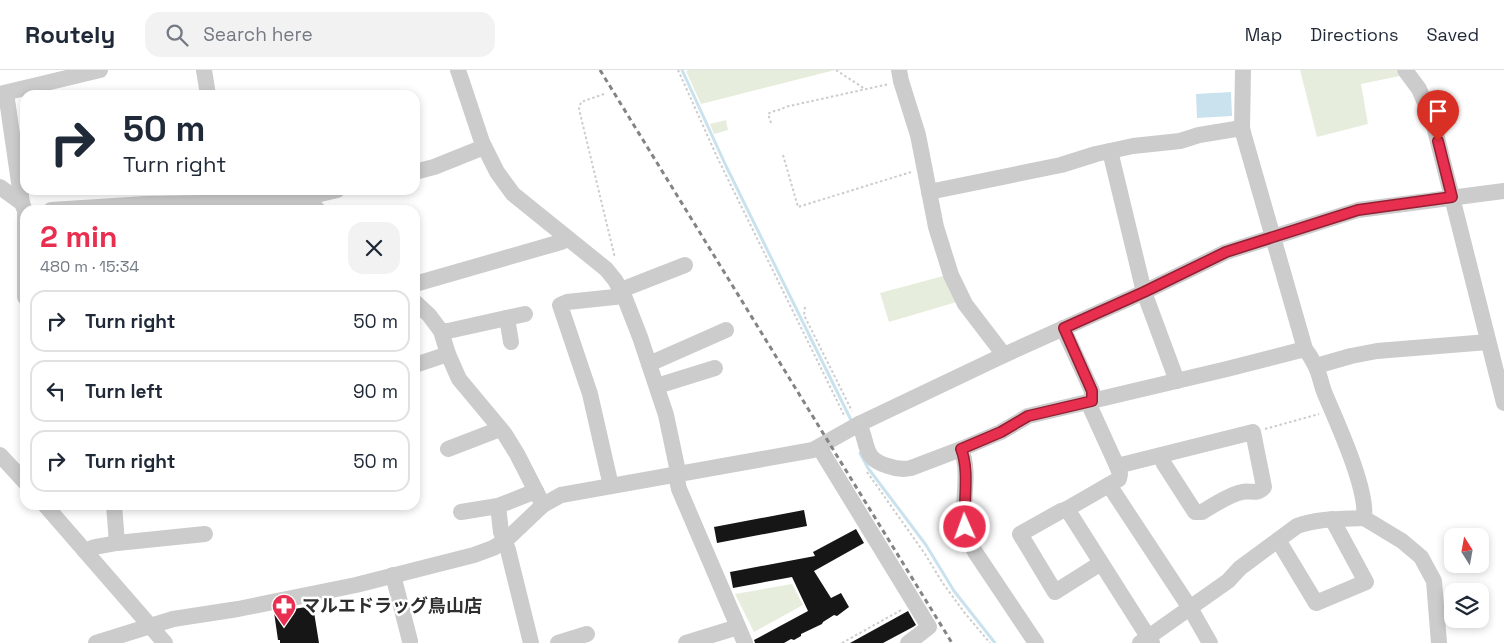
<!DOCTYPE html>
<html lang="en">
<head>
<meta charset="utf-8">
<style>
  :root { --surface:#fff; --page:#f2f2f3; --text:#1f2937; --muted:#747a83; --line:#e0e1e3; --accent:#e92f4f }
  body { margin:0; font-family:"Space Grotesk","Noto Sans JP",sans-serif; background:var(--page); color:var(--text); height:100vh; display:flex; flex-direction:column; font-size:19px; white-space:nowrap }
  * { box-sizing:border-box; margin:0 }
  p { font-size:16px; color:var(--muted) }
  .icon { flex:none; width:28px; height:28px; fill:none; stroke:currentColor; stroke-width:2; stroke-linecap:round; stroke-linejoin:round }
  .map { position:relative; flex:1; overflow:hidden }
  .side { position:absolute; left:20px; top:135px; width:400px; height:305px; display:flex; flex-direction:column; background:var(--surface); border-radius:15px; box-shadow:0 2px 8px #0003 }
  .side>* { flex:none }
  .top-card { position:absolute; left:20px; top:20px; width:400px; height:105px; border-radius:15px; box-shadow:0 2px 8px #0003; background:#fff; color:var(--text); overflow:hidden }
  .needle { width:32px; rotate:349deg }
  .buttons { position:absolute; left:1444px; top:458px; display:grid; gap:10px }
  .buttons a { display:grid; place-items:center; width:45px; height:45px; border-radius:10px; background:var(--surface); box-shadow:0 2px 8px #0003; font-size:25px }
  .pin { position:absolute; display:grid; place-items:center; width:42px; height:42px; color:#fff; margin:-51px -21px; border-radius:50% 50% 50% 0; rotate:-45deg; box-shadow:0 0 5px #0007 }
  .pin .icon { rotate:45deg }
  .me { position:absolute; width:55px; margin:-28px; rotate:358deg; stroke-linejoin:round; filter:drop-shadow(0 0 4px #0008) }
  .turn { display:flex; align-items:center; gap:18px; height:105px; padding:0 20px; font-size:22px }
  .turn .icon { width:65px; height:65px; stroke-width:2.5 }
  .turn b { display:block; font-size:35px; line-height:42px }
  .round { display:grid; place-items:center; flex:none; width:52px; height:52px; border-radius:15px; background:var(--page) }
  .summary { display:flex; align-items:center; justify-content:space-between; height:85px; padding:0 20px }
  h1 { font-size:30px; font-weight:700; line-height:38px; color:var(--accent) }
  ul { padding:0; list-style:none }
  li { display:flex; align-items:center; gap:15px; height:62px; margin:0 10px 8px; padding:0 10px; border:2px solid var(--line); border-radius:15px }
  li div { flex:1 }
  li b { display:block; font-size:19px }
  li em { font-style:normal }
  header { display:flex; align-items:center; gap:30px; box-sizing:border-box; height:70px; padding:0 25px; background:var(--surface); border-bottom:1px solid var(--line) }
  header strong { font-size:24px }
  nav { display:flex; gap:28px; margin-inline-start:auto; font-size:18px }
  .search { width:350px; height:45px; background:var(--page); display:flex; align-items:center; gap:12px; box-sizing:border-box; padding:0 18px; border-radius:15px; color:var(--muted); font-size:19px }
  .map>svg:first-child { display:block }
</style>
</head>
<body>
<header>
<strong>Routely</strong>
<div class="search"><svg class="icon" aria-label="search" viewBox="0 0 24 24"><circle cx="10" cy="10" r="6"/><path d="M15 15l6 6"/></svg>Search here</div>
<nav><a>Map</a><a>Directions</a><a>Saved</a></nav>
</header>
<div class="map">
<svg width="1504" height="573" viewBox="0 0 1504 573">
  <rect width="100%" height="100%" fill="#fff"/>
  <g fill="#e7eddd">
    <polygon points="689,0 835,0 701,34 686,1"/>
    <polygon points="1300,0 1396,0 1400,6 1361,14 1368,54 1317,67"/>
    <polygon points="726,50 728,60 714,64 710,54"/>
    <polygon points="947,205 960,231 889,252 880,223"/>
    <polygon points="792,514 803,535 754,562 735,524"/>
  </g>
  <polygon fill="#c9e2ed" points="1231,22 1232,46 1197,48 1196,24"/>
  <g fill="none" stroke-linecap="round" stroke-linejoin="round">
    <g stroke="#c9e2ed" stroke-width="3">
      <polyline points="682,0 726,96 851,350"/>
      <polyline points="860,383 868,398 926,475 954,521 995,573"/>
    </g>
  </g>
  <g fill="#161616">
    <polygon points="804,440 807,456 717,473 714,457"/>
    <polygon points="856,459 864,473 814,501 831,528 841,523 849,537 837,546 834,545 823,552 822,554 801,564 801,566 794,570 791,569 784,573 755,573 754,570 808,541 792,507 733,518 730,502 815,486 813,482"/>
    <polygon points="313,536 319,573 280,573 280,570 278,570 274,542"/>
    <polygon points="908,541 916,555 913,557 883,573 850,573"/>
  </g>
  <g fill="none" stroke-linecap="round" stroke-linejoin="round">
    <g stroke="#ccc" stroke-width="2" stroke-dasharray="2.5 2.5" stroke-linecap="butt">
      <polyline points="678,0 718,89 845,347"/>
      <polyline points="836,0 865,19"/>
      <polyline points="604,24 581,32 579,39 615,188"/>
      <path d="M771,53L768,44C773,40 780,41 785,37L889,14"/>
      <polyline points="783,85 798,137 911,102"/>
      <polyline points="805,237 804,245 852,341"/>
      <polyline points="1265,359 1319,344"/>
      <polyline points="867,402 925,484 942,512 964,542 990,573"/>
      <polyline points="842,573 903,539"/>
    </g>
    <g stroke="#ccc" stroke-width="16">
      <polyline points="204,0 208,25"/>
      <polyline points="458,0 482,72 497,102 513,124 606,199 615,210 624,226 640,267 666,345 677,397 676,405 679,419 745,573"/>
      <polyline points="899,0 901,11 918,65 936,157 951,205 965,234 1004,285"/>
      <path d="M1243,0L1242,58L1244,66L1305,279C1309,284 1312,289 1315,295C1320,304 1321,315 1325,324C1337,353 1368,419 1364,448L1402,471L1421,487L1434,511L1439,573"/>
      <polyline points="1405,0 1419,19 1433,52 1504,333"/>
      <polyline points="6,23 22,133"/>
      <polyline points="0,24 100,0"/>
      <polyline points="1110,81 1144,222 1177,311"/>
      <polyline points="415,102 434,97 484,77"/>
      <polyline points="0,117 22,133 25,141 25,227"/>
      <polyline points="929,122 1061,95 1096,84 1133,76 1180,71 1199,65 1242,58"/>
      <polyline points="304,131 312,126 337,120"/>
      <polyline points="51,140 145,134 304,131 314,136 318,140"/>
      <polyline points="415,214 561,172 567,169"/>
      <polyline points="621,220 685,195"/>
      <polyline points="415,232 429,245 441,261 448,284 459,309 504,363 517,384 543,435"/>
      <polyline points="507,248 511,272"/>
      <polyline points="1063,258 1092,321 1091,339 1117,396 1120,404 1119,409 1067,439 1061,441 1020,464 1055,522 1101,493"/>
      <polyline points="441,261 448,261 525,244"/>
      <polyline points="649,294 726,260"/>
      <polyline points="415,295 448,284"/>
      <polyline points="1316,296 1351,286 1377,281 1488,272"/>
      <polyline points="657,316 715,298"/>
      <path d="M859,354C869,374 862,389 888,396C896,399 902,400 911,398L961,379C971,403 961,431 965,457C967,466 971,474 975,482L1036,573"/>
      <polyline points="819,377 929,557 908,573"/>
      <polyline points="448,379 500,359"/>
      <polyline points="961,379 1001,362 1028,346 1227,299 1305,279"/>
      <polyline points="0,385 25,412"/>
      <path d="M1117,396L1253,362L1264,417C1258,425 1250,420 1242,422C1228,425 1214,435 1202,442H1195L1164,394L1161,385"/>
      <polyline points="1109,415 1190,538 1210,573"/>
      <polyline points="611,416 590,324 560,235 567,232 624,226"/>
      <polyline points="45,435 165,573"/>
      <polyline points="114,435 117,473"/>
      <polyline points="498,436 501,462 508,480 531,573"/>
      <polyline points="1067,439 1152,573"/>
      <polyline points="461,442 498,436 536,421"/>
      <polyline points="1278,470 1316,533 1366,512 1332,449"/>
      <polyline points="85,481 95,477 117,473 205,464"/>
      <polyline points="393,505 410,571"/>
      <polyline points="96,573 173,549 238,539 356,515 474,485 493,478 505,471 543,435 561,425 813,380 859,354 1004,285 1144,222 1226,182 1358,140 1504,121"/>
      <polyline points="558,573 587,564"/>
      <polyline points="686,573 738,557"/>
      <path d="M1140,573L1228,511L1240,498L1297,456C1319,448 1342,449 1364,448"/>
    </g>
    <polyline stroke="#848484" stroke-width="3" stroke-dasharray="5 4" stroke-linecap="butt" points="600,0 952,573"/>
  </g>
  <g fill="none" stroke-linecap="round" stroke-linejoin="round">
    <defs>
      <path id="route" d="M965,457C963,433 970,401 961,379L1001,362L1028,346L1092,331V321L1064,258L1144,222L1226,182L1358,140L1452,127L1438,71"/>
    </defs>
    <use href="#route" stroke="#971f33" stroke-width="12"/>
    <use href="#route" stroke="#e92f4f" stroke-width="9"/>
  </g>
  <defs>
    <symbol id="pharmacy-pin" viewBox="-11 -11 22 30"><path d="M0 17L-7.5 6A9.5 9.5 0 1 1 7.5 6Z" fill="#e92f4f" stroke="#fff"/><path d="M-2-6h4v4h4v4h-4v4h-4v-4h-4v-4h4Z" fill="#fff"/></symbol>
  </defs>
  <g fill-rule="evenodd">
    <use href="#pharmacy-pin" x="270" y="522" width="28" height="38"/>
  </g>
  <g text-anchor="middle" stroke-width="5" stroke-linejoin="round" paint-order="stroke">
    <g font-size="18" font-weight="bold" fill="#2f2f2f" stroke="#fff" text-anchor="start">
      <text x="302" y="542">マルエドラッグ鳥山店</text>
    </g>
  </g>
</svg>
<div class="buttons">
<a><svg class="needle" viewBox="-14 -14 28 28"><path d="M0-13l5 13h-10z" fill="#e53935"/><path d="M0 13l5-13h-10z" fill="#747a83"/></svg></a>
<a><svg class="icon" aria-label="layers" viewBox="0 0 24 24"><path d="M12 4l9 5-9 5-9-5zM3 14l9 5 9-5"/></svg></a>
</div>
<div class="pin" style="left:1438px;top:71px;background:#d93025"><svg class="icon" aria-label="arrive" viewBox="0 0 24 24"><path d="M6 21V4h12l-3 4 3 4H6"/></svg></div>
<svg class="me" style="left:965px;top:457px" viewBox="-20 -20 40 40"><circle r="17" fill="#e92f4f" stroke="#fff" stroke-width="3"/><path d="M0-11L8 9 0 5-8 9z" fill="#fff"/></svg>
<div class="top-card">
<div class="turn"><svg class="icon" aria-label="right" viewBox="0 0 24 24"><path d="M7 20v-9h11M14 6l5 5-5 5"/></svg><div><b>50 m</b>Turn right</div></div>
</div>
<section class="side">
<div class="summary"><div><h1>2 min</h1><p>480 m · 15:34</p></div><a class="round"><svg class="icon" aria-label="close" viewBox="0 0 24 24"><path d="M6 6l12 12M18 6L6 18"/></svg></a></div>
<ul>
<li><svg class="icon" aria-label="right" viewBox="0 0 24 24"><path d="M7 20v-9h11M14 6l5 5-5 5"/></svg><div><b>Turn right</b></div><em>50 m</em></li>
<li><svg class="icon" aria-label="left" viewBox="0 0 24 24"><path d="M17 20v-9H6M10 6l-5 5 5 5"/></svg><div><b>Turn left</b></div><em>90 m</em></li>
<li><svg class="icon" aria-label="right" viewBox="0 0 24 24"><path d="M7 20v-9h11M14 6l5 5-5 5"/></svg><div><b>Turn right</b></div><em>50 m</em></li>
</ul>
</section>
</div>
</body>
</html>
